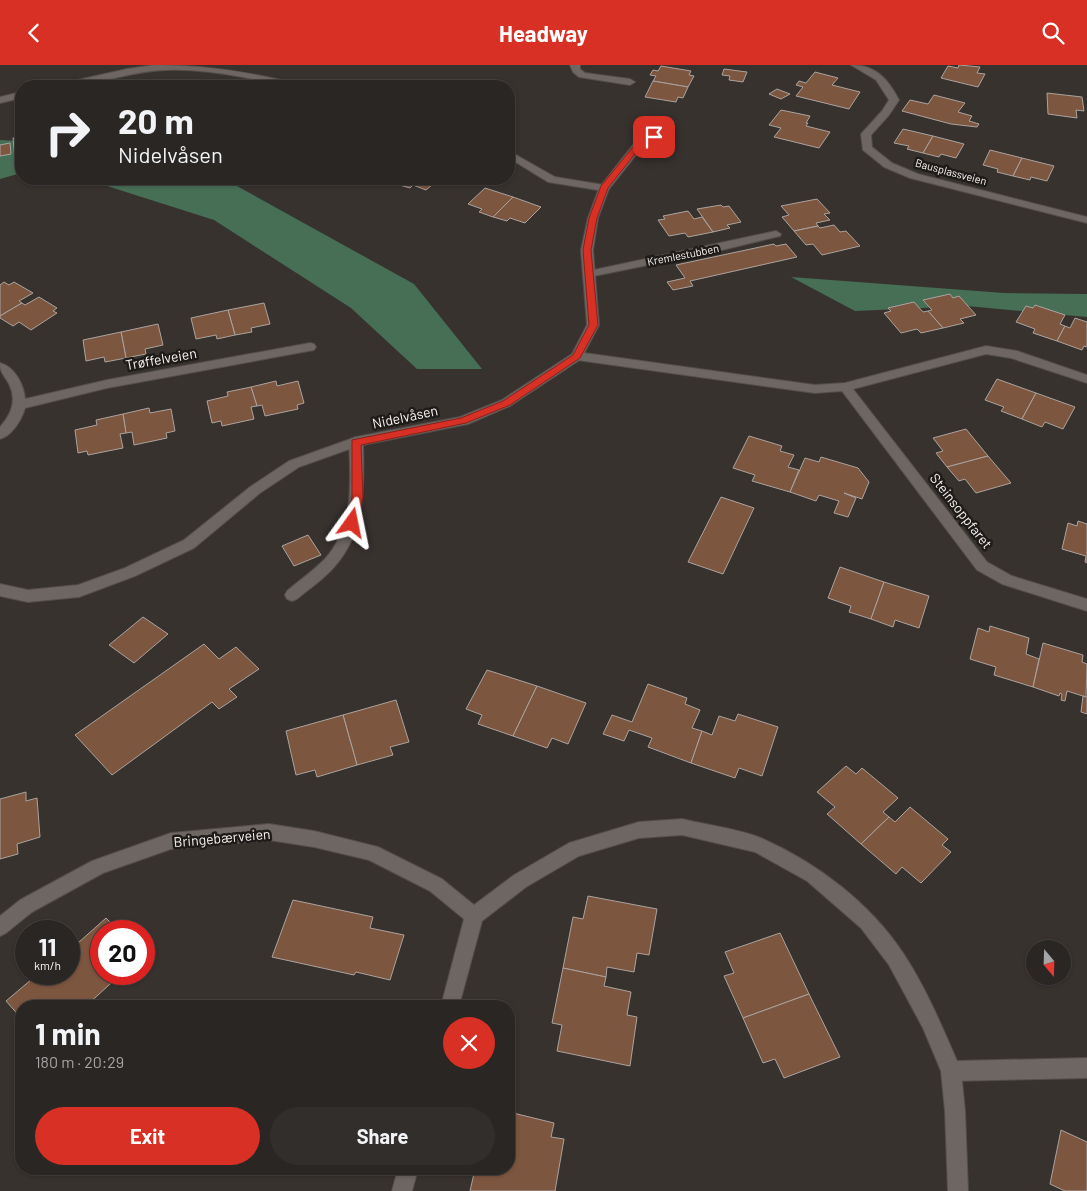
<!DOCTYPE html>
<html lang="en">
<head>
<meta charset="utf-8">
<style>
  :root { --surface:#2a2623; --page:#322e2b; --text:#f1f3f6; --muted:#a5a5a6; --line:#464341; --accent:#d93025 }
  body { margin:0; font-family:Barlow,sans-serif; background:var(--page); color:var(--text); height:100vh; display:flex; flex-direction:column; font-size:19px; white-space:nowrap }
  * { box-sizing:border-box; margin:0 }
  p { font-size:16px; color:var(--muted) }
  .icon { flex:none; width:28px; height:28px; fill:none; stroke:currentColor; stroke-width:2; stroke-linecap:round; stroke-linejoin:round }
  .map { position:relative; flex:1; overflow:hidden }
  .panel { position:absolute; left:15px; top:935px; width:500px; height:175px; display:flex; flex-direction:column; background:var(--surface); border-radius:20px; box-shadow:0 1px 4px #0004,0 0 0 1px var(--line) }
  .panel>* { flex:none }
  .top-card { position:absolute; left:15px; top:15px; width:500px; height:105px; border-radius:20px; box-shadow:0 1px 4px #0004,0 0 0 1px var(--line); background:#2a2623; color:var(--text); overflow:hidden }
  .needle { width:32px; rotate:161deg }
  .buttons { position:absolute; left:1026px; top:875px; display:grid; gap:10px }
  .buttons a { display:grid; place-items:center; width:45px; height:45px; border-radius:50%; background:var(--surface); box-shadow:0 1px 4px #0004,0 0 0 1px var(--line); font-size:25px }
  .speed { position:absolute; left:15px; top:855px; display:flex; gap:10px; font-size:25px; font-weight:700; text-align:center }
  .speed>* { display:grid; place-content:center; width:65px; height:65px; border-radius:50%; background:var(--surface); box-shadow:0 1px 4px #0004,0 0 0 1px var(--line); line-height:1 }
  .speed small { font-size:12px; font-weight:400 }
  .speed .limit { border:8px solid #d22; background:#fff; color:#111 }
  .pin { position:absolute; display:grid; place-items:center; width:42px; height:42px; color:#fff; margin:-21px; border-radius:10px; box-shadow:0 2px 8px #0006 }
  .me { position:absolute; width:55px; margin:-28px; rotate:12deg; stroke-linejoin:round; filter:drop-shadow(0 0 4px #0008) }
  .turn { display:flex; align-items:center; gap:18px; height:105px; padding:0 20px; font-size:22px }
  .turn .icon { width:65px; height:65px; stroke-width:2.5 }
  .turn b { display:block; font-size:35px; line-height:42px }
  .round { display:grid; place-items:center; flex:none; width:52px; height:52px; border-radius:26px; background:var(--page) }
  .summary { display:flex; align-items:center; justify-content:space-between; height:85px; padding:0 20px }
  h1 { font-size:30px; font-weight:700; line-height:38px }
  .button { display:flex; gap:10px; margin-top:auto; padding:10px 20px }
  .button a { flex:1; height:58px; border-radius:30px; background:var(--accent); color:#fff; font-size:20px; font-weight:700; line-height:58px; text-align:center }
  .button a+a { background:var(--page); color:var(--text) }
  header { display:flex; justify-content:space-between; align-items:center; height:65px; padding:0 20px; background:var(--accent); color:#fff; font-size:22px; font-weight:700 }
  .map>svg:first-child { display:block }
</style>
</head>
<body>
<header><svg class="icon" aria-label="back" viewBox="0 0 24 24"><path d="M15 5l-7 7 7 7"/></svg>Headway<svg class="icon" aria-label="search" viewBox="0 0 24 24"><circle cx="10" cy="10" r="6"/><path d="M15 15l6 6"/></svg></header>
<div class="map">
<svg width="1087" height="1126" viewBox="0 0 1087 1126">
  <rect width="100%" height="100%" fill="#38322f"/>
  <g fill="#466f56">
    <polygon points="0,75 21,76 21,108 0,114"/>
    <polygon points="85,114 226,115 414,219 482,304 417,304 351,243 214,155"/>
    <polygon points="791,212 1004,228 1087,229 1087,252 967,241 855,246"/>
  </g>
  <g fill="#7d5640" stroke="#aba39f">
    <polygon points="959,0 980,2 977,8 985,9 978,22 941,13 948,1 958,3"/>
    <polygon points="661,1 691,6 689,10 694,11 688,22 653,16 656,11 650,10 653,5 658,6"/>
    <polygon points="724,4 747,7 743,17 729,15 730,11 722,10"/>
    <polygon points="815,7 838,13 832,20 860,27 849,44 796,31 803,22 796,20 799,16 806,18"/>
    <polygon points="653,16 688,22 683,33 678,32 676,37 645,32"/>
    <polygon points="777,24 790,29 781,34 769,29"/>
    <polygon points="1047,28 1082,32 1084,46 1076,45 1077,53 1048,49"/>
    <polygon points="934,30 965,38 958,47 972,51 969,56 979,59 977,62 951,59 902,46 910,35 928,39"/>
    <polygon points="781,45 810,51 806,58 808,58 806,61 830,67 819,83 774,72 781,63 769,60"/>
    <polygon points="903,64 933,71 923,88 907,84 909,81 894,78"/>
    <polygon points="933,71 964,79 956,93 941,89 939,92 923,88"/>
    <polygon points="21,72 21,93 15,94 13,73"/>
    <polygon points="10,78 11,89 0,91 0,80"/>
    <polygon points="990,85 1022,93 1013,111 997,107 998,104 983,100"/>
    <polygon points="1022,93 1054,101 1047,116 1031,112 1030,115 1013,111"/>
    <polygon points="402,114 439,114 426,125 413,120 410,123 396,119"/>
    <polygon points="485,123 513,132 493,152 479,147 482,144 468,139"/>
    <polygon points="513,132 541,142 525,158 510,153 507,156 493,152"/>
    <polygon points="817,134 830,148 824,149 830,155 816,158 818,161 794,166 782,152 789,150 781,141"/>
    <polygon points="721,140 723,142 729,141 741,157 727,160 730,163 713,167 697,144"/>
    <polygon points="688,146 694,154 702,152 713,167 688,172 685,168 669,171 658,155 665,154 663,151"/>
    <polygon points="834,160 840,167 846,166 860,181 822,190 813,179 806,180 794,166 818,161 820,163"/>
    <polygon points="774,179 776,181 786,179 797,192 690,216 693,221 673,225 667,217 685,213 676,200"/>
    <polygon points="4,217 9,220 14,217 33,228 19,236 22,238 0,251 0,220"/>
    <polygon points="950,229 953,233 959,231 976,250 960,254 964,258 943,263 928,246 932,245 923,235"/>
    <polygon points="39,232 57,243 53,246 57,248 31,265 19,257 13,261 0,253 0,251 22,238 25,240"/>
    <polygon points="914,237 923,247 928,246 943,263 921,268 917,264 901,268 884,248 891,246 888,243"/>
    <polygon points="264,238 270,259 251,263 252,267 235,270 228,245"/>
    <polygon points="1035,240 1065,250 1060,259 1065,261 1057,276 1033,268 1035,264 1016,257 1026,241 1033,243"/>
    <polygon points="228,245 235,270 217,274 216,270 196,274 191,253"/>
    <polygon points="1075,253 1087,257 1087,282 1084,281 1082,285 1057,276 1065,261 1070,263"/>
    <polygon points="158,259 163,280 145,284 146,289 126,293 121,267"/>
    <polygon points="121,267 126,293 105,297 104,292 86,296 83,275"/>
    <polygon points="997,314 1036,328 1022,354 1001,346 1004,342 985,335"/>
    <polygon points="276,316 277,321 298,316 304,338 297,340 298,344 265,351 262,340 257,341 251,322"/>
    <polygon points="251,322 257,341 251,342 254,354 222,361 221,356 212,358 207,336 228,331 227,327"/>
    <polygon points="1036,328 1075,342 1063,364 1045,357 1042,362 1022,354"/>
    <polygon points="149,343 150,348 171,344 175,366 166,368 167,373 134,380 132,367 126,368 123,349"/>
    <polygon points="123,349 126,368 120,369 123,383 88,390 87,386 78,388 75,365 97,360 96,355"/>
    <polygon points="966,364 988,391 947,402 936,388 943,386 933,373"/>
    <polygon points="749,371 782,381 780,386 794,390 788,402 799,405 790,427 752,416 755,410 733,403"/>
    <polygon points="988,391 1011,418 976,428 965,414 959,416 947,402"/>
    <polygon points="821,392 858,403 869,417 862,434 844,428 856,433 848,452 834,448 839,436 819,430 816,436 790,427 805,393 819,397"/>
    <polygon points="721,432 754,443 723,509 688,497"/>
    <polygon points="1078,456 1087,459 1087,498 1085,497 1086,491 1062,484 1068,458 1077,461"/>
    <polygon points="308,470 321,490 294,501 282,481"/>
    <polygon points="840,502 884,517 871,554 849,547 851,541 828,533"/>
    <polygon points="884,517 929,531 919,563 895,555 893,562 871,554"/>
    <polygon points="143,552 168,569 134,598 109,580"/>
    <polygon points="990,561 1029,573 1026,589 1039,594 1033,622 994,610 996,602 970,594 978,563 989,567"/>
    <polygon points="1043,578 1083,590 1082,597 1087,599 1086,632 1067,626 1065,636 1061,635 1062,629 1060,628 1059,631 1033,622"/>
    <polygon points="204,579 219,594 236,582 259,604 229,624 237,632 219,644 212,637 112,710 75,670"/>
    <polygon points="487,605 537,621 513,671 478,659 482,650 466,644"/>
    <polygon points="648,619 687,633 685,639 700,645 692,663 702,666 691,698 648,682 652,673 629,665 624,676 603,669 612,650 632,657"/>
    <polygon points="537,621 586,638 568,679 552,673 547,683 513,671"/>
    <polygon points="1083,631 1087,632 1087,649 1081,647"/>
    <polygon points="396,635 409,677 390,682 393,690 357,700 343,650"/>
    <polygon points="738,649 778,662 762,711 739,703 735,713 691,698 702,666 712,670 719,651 735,656"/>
    <polygon points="343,650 357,700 317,712 315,705 296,710 286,666"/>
    <polygon points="846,701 856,709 862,703 898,733 883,747 889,752 861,779 827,749 835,742 817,727"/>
    <polygon points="26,727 26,736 37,733 40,772 17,779 18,789 0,794 0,734"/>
    <polygon points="910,742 948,774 942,780 951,787 921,818 902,802 896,809 861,779 889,752 895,757"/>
    <polygon points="588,831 657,844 649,890 637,888 634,907 607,902 606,912 563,903 573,852 583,854"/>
    <polygon points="293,835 373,852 370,863 404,870 390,915 356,907 354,910 272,892"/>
    <polygon points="106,853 119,866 101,866 101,909 121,909 86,941 21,941 21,953 6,936 32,914 29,911 32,909 69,909 69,886"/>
    <polygon points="780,868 809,929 743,953 724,911 734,908 725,887"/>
    <polygon points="563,903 606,912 604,921 631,927 627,950 637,952 630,1001 557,986 562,960 552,958"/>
    <polygon points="809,929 840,992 784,1013 775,994 763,998 743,953"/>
    <polygon points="509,1047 554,1058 551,1072 564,1074 555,1126 470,1126 475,1104 509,1104"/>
    <polygon points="1061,1065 1087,1077 1087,1126 1065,1126 1050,1119"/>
  </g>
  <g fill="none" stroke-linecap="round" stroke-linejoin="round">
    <defs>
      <g id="lane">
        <polygon points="570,0 580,0 580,4 585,8 630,14 635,17 630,20 579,12 573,7"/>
        <path d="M356,372L361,374L363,377C364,421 366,466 335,501C324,514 310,523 297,534L292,536L287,534L285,530L287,526C300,515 313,506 325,494C354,461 351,418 349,377L351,374Z"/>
      </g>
      <g id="street">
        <path d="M154,0C205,0 249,7 298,19L300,21C282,22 265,17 247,13C221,8 194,4 167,5C131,5 93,23 58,21L60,19L127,4Z"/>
        <path d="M851,0C876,0 888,14 899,35L889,50L871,70L872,82L892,98L918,109L1087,152V158L910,113L884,102L863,85L861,69L882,46L889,35L876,15Z"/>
        <polygon points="21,27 21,33 0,38 0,32"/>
        <polygon points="509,86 555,112 604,120 609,123 604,126 548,117 509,93"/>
        <polygon points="776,166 781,169 780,171 722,185 589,212 583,209 589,206"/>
        <path d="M310,278L314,279L316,282L314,285L107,323L25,343C22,354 12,371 0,374V362C12,349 17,335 9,319C4,310 0,308 0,298C15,302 24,320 25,334L107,315Z"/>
        <polygon points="986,281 1017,286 1087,310 1087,318 1011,293 986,289 853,324 987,497 1012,511 1087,534 1087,546 1002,519 977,505 842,326 815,328 577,295 571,291 577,287 815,320 845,318"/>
        <path d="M682,754C706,760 741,764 763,774C817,798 870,838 903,888C925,921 941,959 957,996L1087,993V1013L951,1016L944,1013L923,963L889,900L861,863L807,816L755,787L682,770L639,773L579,791L526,822L482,856L459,941H441L464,854L430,826L369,795L314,782L269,775L171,784L103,808L32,847L6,868L0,871V851L20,835L92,796L171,768L269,759L314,766L378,782L442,814L474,840L514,810L569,778L639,757Z"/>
        <polygon points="398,1104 418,1104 412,1126 392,1126"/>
      </g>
      <g id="secondary">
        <polygon points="668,63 671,64 671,68 644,80 609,124 598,153 593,185 599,260 581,294 510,341 468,359 358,381 299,402 260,428 194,483 135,511 79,532 28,537 0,531 0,519 28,525 78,520 125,503 184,475 250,422 289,396 356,372 460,352 502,335 572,289 587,260 581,185 588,153 599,123 636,76"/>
        <polygon points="951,996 958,999 961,1006 965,1046 968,1126 948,1126 945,1046 941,1006 944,999"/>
      </g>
    </defs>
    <use href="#lane" stroke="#544e4b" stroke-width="2"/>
    <use href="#street" stroke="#544e4b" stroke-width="2"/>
    <use href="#secondary" stroke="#544e4b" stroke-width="2"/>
    <use href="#lane" fill="#6d6662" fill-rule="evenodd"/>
    <use href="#street" fill="#6d6662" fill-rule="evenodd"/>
    <use href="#secondary" fill="#6d6662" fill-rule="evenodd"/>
  </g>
  <polygon fill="#d93025" stroke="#8d1f18" points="651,70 658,72 642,80 608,123 597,153 591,185 598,260 580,293 510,340 466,358 361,380 363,432 358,458 356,460 349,460 347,458 352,432 352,375 461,353 503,336 573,290 589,260 583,185 589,153 601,121 637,77"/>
  <g text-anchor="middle" stroke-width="5" stroke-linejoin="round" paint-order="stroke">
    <g font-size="11" fill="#f8f3f1" stroke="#1e1b19">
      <text transform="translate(951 107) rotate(15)" y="4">Bausplassveien</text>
      <text transform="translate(683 190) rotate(-11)" y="4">Kremlestubben</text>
    </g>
    <g font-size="14" fill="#f8f3f1" stroke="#1e1b19">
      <text transform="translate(161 294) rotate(-10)" y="5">Trøffelveien</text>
      <text transform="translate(405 352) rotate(-12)" y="5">Nidelvåsen</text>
      <text transform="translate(961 446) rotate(52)" y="5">Steinsoppfaret</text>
      <text transform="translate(222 773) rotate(-5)" y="5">Bringebærveien</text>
    </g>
  </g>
</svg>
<div class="buttons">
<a><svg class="needle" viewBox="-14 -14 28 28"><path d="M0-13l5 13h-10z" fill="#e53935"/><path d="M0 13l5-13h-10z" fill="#a5a5a6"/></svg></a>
</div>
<div class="speed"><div>11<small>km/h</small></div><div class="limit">20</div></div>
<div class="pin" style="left:654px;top:72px;background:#d93025"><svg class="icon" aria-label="arrive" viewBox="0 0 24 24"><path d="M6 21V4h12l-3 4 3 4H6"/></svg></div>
<svg class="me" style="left:352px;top:458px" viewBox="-20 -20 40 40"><path d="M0-17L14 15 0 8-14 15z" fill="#d93025" stroke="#fff" stroke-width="4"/></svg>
<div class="top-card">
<div class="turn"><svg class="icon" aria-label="right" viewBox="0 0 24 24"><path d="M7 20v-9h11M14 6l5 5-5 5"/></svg><div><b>20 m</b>Nidelvåsen</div></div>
</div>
<section class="panel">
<div class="summary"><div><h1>1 min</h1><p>180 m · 20:29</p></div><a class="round" style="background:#d93025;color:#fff"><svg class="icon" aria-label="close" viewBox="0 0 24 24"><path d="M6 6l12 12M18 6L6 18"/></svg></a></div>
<div class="button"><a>Exit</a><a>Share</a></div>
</section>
</div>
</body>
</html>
